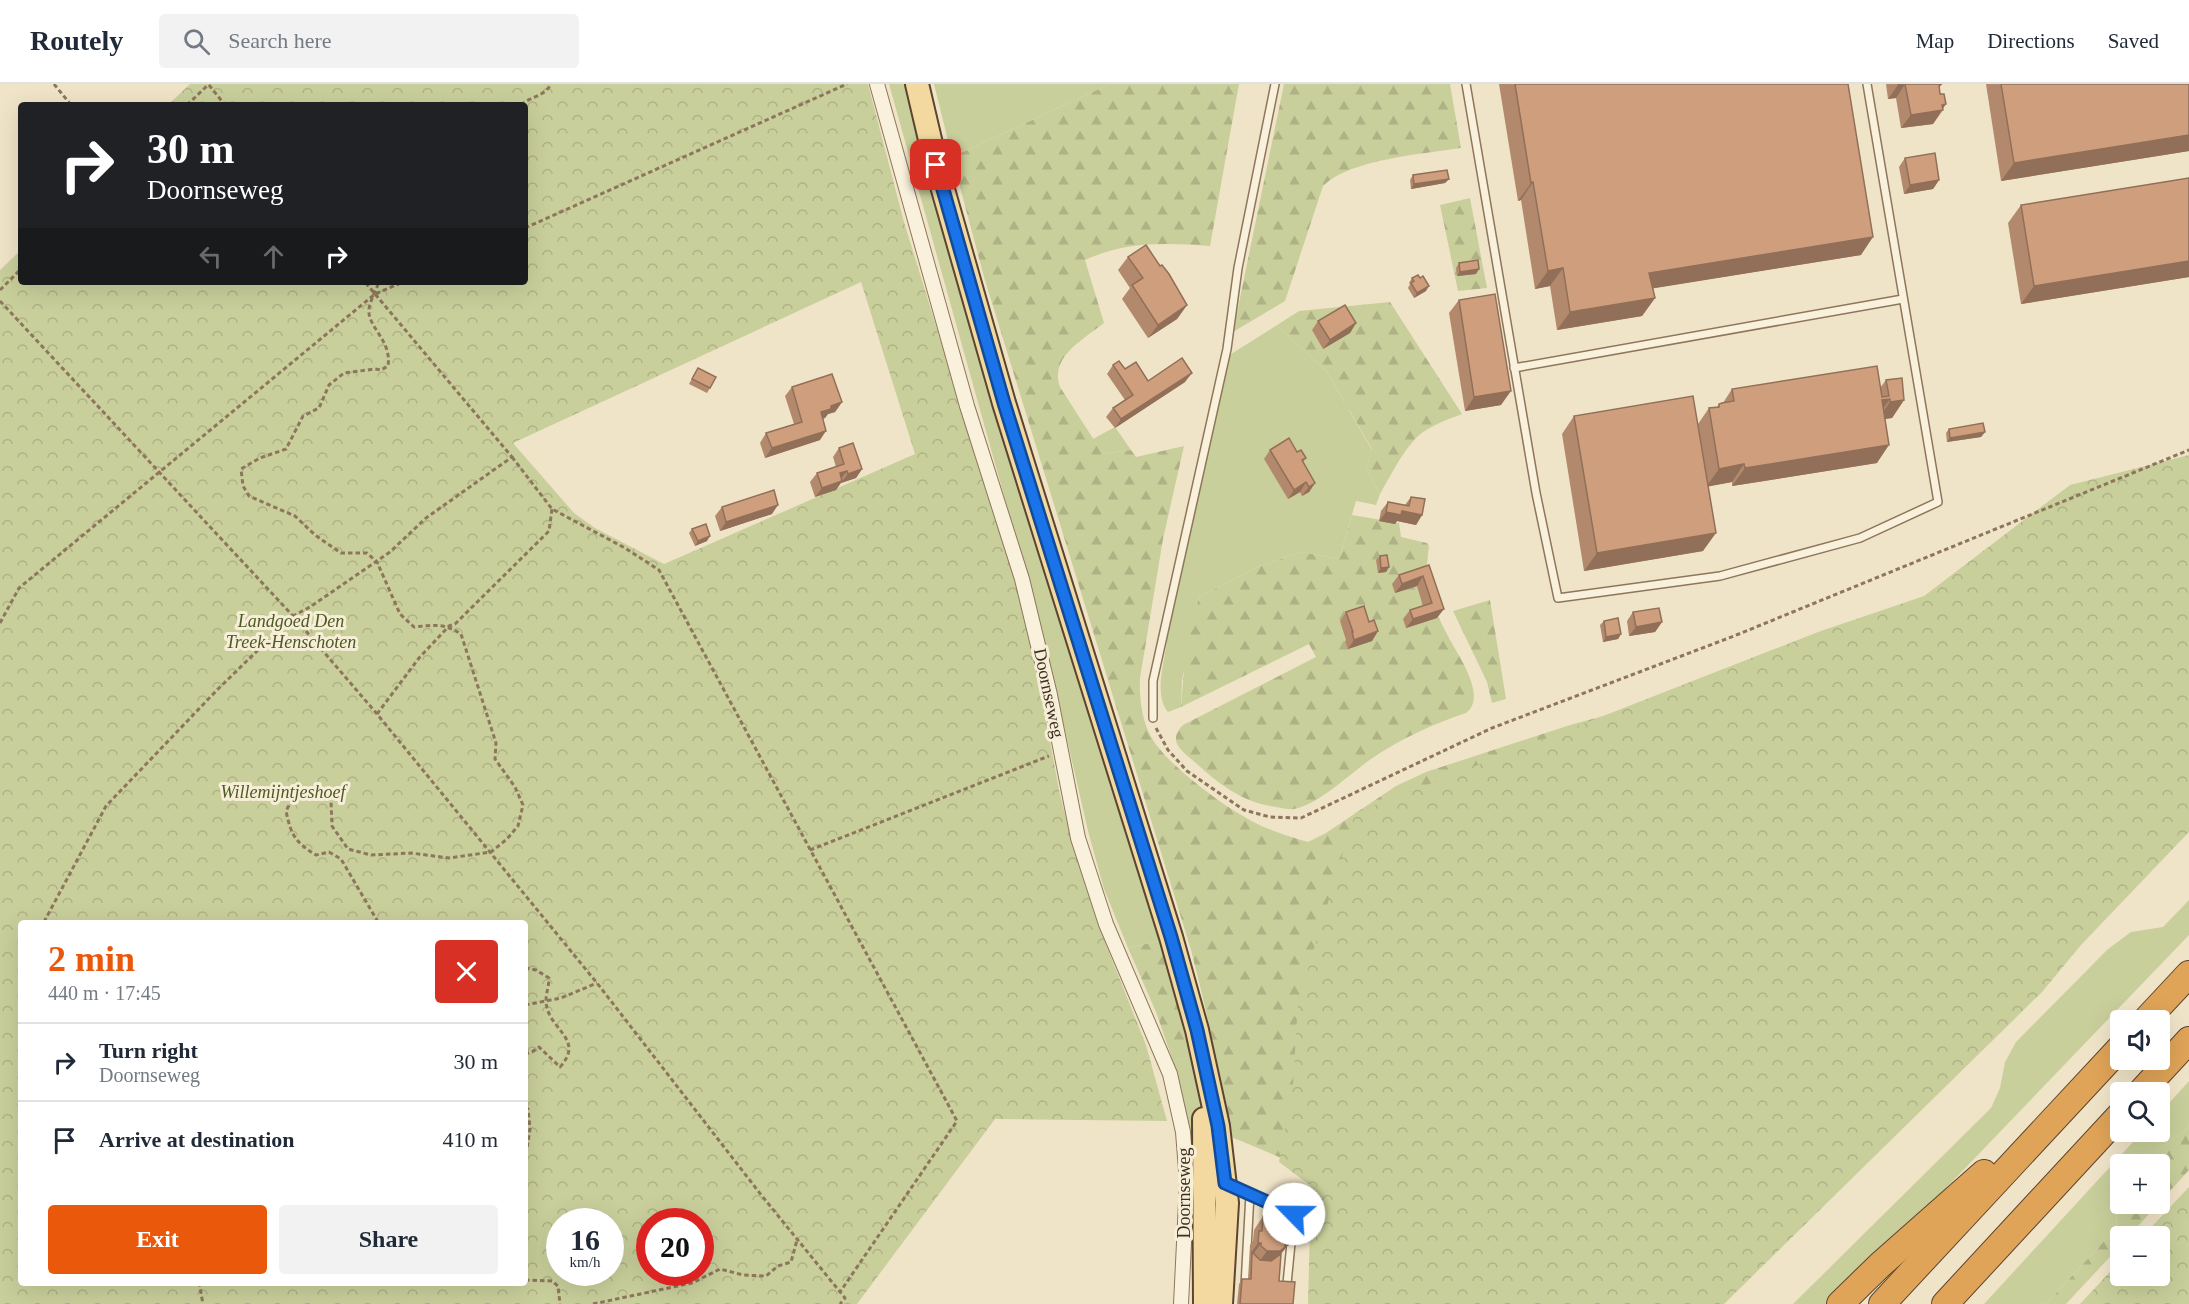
<!DOCTYPE html>
<html lang="en">
<head>
<meta charset="utf-8">
<style>
  :root { --surface:#fff; --page:#f2f2f3; --text:#1f2937; --muted:#747a83; --line:#e0e1e3; --accent:#ea580c }
  body { margin:0; font-family:Georgia,serif; background:var(--page); color:var(--text); height:100vh; display:flex; flex-direction:column; font-size:22px; white-space:nowrap }
  * { box-sizing:border-box; margin:0 }
  p { font-size:20px; color:var(--muted) }
  .icon { flex:none; width:33px; height:33px; fill:none; stroke:currentColor; stroke-width:2; stroke-linecap:round; stroke-linejoin:round }
  .map { position:relative; flex:1; overflow:hidden }
  .details { position:absolute; left:18px; top:836px; width:510px; height:366px; display:flex; flex-direction:column; background:var(--surface); border-radius:6px; box-shadow:0 6px 24px #0002 }
  .details>* { flex:none }
  .top-card { position:absolute; left:18px; top:18px; width:510px; height:183px; border-radius:6px; box-shadow:0 6px 24px #0002; background:#202124; color:#fff; overflow:hidden }
  .fabs { position:absolute; left:2110px; top:926px; display:grid; gap:12px }
  .fabs a { display:grid; place-items:center; width:60px; height:60px; border-radius:6px; background:var(--surface); box-shadow:0 6px 24px #0002; font-size:30px }
  .speed { position:absolute; left:546px; top:1124px; display:flex; gap:12px; font-size:30px; font-weight:700; text-align:center }
  .speed>* { display:grid; place-content:center; width:78px; height:78px; border-radius:50%; background:var(--surface); box-shadow:0 6px 24px #0002; line-height:1 }
  .speed small { font-size:15px; font-weight:400 }
  .speed .limit { border:9px solid #d22; background:#fff; color:#111 }
  .pin { position:absolute; display:grid; place-items:center; width:51px; height:51px; color:#fff; margin:-26px; border-radius:12px; box-shadow:0 3px 9px #0006 }
  .me { position:absolute; width:66px; margin:-33px; rotate:293deg; stroke-linejoin:round; filter:drop-shadow(0 0 4px #0008) }
  .turn { display:flex; align-items:center; gap:21px; height:126px; padding:0 30px; font-size:27px }
  .turn .icon { width:78px; height:78px; stroke-width:2.5 }
  .turn b { display:block; font-size:42px; line-height:51px }
  .lanes { display:flex; align-items:center; height:57px; padding:0 30px; background:#0003; justify-content:center; gap:30px; direction:ltr }
  .lanes .off { opacity:.35 }
  .round { display:grid; place-items:center; flex:none; width:63px; height:63px; border-radius:6px; background:var(--page) }
  .overview { display:flex; align-items:center; justify-content:space-between; height:102px; padding:0 30px }
  h1 { font-size:36px; font-weight:600; line-height:45px; color:var(--accent) }
  .action { display:flex; gap:12px; margin-top:auto; padding:12px 30px }
  .action a { flex:1; height:69px; border-radius:6px; background:var(--accent); color:#fff; font-size:24px; font-weight:600; line-height:69px; text-align:center }
  .action a+a { background:var(--page); color:var(--text) }
  ul { padding:0; list-style:none }
  li { display:flex; align-items:center; gap:18px; height:78px; padding:0 30px; border-top:2px solid var(--line) }
  li div { flex:1 }
  li b { display:block; font-size:22px }
  li em { font-style:normal }
  header { display:flex; align-items:center; gap:36px; box-sizing:border-box; height:84px; padding:0 30px; background:var(--surface); border-bottom:2px solid var(--line) }
  header strong { font-size:28px }
  nav { display:flex; gap:33px; margin-inline-start:auto; font-size:21px }
  .search { width:420px; height:54px; background:var(--page); display:flex; align-items:center; gap:15px; box-sizing:border-box; padding:0 21px; border-radius:6px; color:var(--muted); font-size:22px }
  .map>svg:first-child { display:block }
</style>
</head>
<body>
<header>
<strong>Routely</strong>
<div class="search"><svg class="icon" aria-label="search" viewBox="0 0 24 24"><circle cx="10" cy="10" r="6"/><path d="M15 15l6 6"/></svg>Search here</div>
<nav><a>Map</a><a>Directions</a><a>Saved</a></nav>
</header>
<div class="map">
<svg width="2189" height="1220" viewBox="0 0 2189 1220">
  <defs>
    <pattern id="forest-firs" width="22" height="20" patternUnits="userSpaceOnUse" patternTransform="scale(1.5)"><rect width="22" height="20" fill="#c9cf9b"/><path d="M5 1l3.5 6h-7zM16 11l3.5 6h-7z" fill="#aeb285"/></pattern>
    <pattern id="park-crowns" width="20" height="18" patternUnits="userSpaceOnUse" patternTransform="scale(1.5)"><rect width="20" height="18" fill="#c9cf9b"/><path d="M2 6a3 3 0 1 1 6 0M12 15a3 3 0 1 1 6 0" fill="none" stroke="#aeb285"/></pattern>
  </defs>
  <rect width="100%" height="100%" fill="#f0e4c8"/>
  <g fill="#c9cf9b">
    <polygon points="889,0 908,0 1163,856 1128,864 1104,805 1088,747 1059,620 1020,469"/>
    <polygon points="934,0 1110,0 952,73"/>
    <path d="M1277,241L1327,288L1372,366L1366,384L1380,410L1376,421L1356,417L1339,475L1301,468L1260,482L1199,513L1182,596L1181,623L1168,628C1153,610 1165,577 1167,556L1228,272Z"/>
    <polygon points="1115,343 1131,366 1103,370 1093,355"/>
    <polygon points="2189,816 2189,851 1924,1127 1830,1220 1793,1220 1991,1024 2000,1004 2005,978 2016,958 2108,865 2131,848 2163,843"/>
    <polygon points="1191,973 1199,1014 1210,1118 1202,1176 1186,1035 1173,977"/>
    <polygon points="2189,997 2189,1042 2184,1048 2165,1060 2147,1080 2121,1080 2121,1110 2115,1117 2117,1143 2048,1218 2042,1220 1984,1220 2143,1047 2160,1047 2160,1029"/>
  </g>
  <g fill="url(#forest-firs)">
    <path d="M1110,0H1239L1210,162C1165,159 1127,157 1085,176L1104,239C1084,255 1049,273 1060,303L1103,370L1131,366L1136,373L1184,362L1163,455L1140,594C1139,614 1142,639 1153,656C1170,684 1238,734 1269,745C1282,750 1295,754 1308,758L1326,749L1396,702L1426,688L1570,641L1626,626L1298,1081L1229,1052C1220,989 1207,927 1191,866L984,193L952,73Z"/>
    <path d="M1284,0H1450L1461,64C1423,70 1350,75 1323,102L1285,217L1233,248Z"/>
    <polygon points="1470,114 1487,204 1458,207 1440,121"/>
    <path d="M1390,218L1462,330C1447,336 1428,342 1416,354C1401,370 1391,391 1380,410L1366,384L1372,365L1327,288L1277,241L1299,227Z"/>
    <path d="M1352,431L1399,439L1401,453L1427,459L1429,462C1427,478 1425,496 1430,512C1435,527 1442,541 1449,554C1458,571 1488,613 1466,629C1433,640 1400,655 1371,675C1351,689 1318,721 1294,725C1289,726 1282,724 1276,723C1244,719 1220,701 1197,680C1183,668 1166,658 1183,641L1316,573L1309,560L1181,623L1185,572L1199,513L1260,482L1301,468L1339,475Z"/>
    <polygon points="1490,516 1506,615 1492,619 1487,598 1453,527"/>
    <polygon points="1163,856 1191,973 1173,977 1156,928 1128,864"/>
    <polygon points="2189,1042 2189,1086 2160,1118 2160,1080 2147,1080 2165,1060 2184,1048"/>
    <polygon points="2121,1110 2121,1119 2159,1119 2129,1152 2121,1152 2121,1161 2066,1220 2042,1220 2048,1218 2117,1143 2115,1117"/>
  </g>
  <g fill="url(#park-crowns)" fill-rule="evenodd">
    <path d="M190,0H868L904,138L1030,546L1059,706L1073,763L1101,848L1146,961L1167,1037L995,1035L857,1220H0V186L21,166V198H525V21H168ZM861,198L915,370L664,480L595,444L574,429L513,359ZM21,838H525V1198H21ZM560,1137H610V1188H560ZM650,1137H700V1188H650Z"/>
    <polygon points="2189,371 2189,748 2081,861 2042,908 1724,1220 1308,1220 1311,1102 1279,1078 1293,1002 1298,918 1355,729 1818,548 1924,512 2070,401"/>
    <polygon points="2189,1103 2189,1220 2080,1220 2121,1176 2121,1191 2160,1191 2160,1152 2143,1152"/>
  </g>
  <g fill="none" stroke-linecap="round" stroke-linejoin="round">
    <defs>
      <g id="lane">
        <polyline points="1466,0 1536,409 1558,514 1720,492 1860,454 1938,418 1867,0"/>
        <polyline points="1514,284 1903,215"/>
        <polyline points="1153,634 1153,597 1227,265 1238,184 1275,0"/>
        <polyline points="1228,1101 1294,1129 1285,1220"/>
        <polyline points="1244,1220 1250,1110"/>
      </g>
      <polyline id="street" points="877,0 967,322 1022,495 1050,611 1078,754 1106,840 1170,990 1183,1048 1187,1098 1181,1220"/>
      <g id="primary">
        <polyline points="917,0 936,81 1004,319 1171,853 1197,946 1218,1042 1227,1119 1221,1220"/>
        <polyline points="1204,1035 1205,1220"/>
      </g>
      <g id="highway">
        <polyline points="2146,936 2189,890"/>
        <polyline points="2141,1008 2189,956"/>
        <polyline points="1840,1220 1880,1181 1984,1089"/>
        <polyline points="1882,1220 2121,963"/>
        <polyline points="1945,1220 2121,1030"/>
      </g>
    </defs>
    <use href="#lane" stroke="#8d765c" stroke-width="10"/>
    <use href="#street" stroke="#8d765c" stroke-width="16"/>
    <use href="#primary" stroke="#5b4430" stroke-width="26"/>
    <use href="#highway" stroke="#5b4430" stroke-width="28"/>
    <g stroke="#8d765c" stroke-width="3" stroke-dasharray="4.5 3" stroke-linecap="butt">
      <polyline points="54,0 71,21"/>
      <polyline points="209,1 225,21"/>
      <polyline points="187,21 209,0"/>
      <path d="M521,21C531,12 544,13 551,0"/>
      <polyline points="525,144 847,0"/>
      <polyline points="0,206 21,185"/>
      <polyline points="0,217 293,532 377,630 597,899 762,1112 845,1214 840,1220"/>
      <polyline points="512,373 552,425 625,464 659,486 957,1037 840,1208"/>
      <polyline points="0,539 19,504 375,210 403,198"/>
      <polyline points="377,630 419,574 449,542 455,540 549,447 552,425"/>
      <polyline points="1156,644 1168,666 1187,687 1244,726 1270,733 1301,734 1492,644 1734,552 2189,366"/>
      <polyline points="810,766 1049,672"/>
      <polyline points="44,838 106,722 218,605 293,532 310,523 390,468 426,434 512,373 365,198"/>
      <path d="M378,838L341,775L329,768L316,771C295,758 291,751 286,727C296,708 299,707 320,705L331,717L332,742L348,765L371,771L411,769L449,774L491,768L507,755L518,742L523,721L515,703L495,675L496,659L461,550C444,539 434,541 414,543L400,530L377,478L367,469H341L315,451L295,432L249,412L243,402L241,385L260,374L286,365L303,332L319,324L329,301L344,289L375,285L381,286L388,282C392,256 367,243 369,225C370,217 376,206 379,198"/>
      <path d="M525,884L536,886L549,894C549,902 546,909 546,917C547,946 586,954 560,983L539,963L532,968L525,970"/>
      <polyline points="525,921 561,914 597,899"/>
      <polyline points="525,1023 528,1025 530,1045 525,1077"/>
      <polyline points="525,1196 552,1197 558,1202 560,1220"/>
      <polyline points="199,1198 203,1220"/>
      <polyline points="593,1220 692,1199 720,1185 743,1191 766,1192 778,1182 791,1178 797,1156"/>
    </g>
    <use href="#lane" stroke="#faf1dc" stroke-width="7"/>
    <use href="#street" stroke="#faf1dc" stroke-width="14"/>
    <use href="#primary" stroke="#f3d9a0" stroke-width="22"/>
    <use href="#highway" stroke="#e0a458" stroke-width="26"/>
  </g>
  <g fill="#b2896c">
    <polygon points="1499,0 1848,0 1861,171 1653,204 1655,214 1642,232 1557,246 1550,202 1535,205 1521,116 1518,117"/>
    <polygon points="1886,0 1942,0 1939,4 1943,26 1933,40 1901,44 1896,14 1888,15"/>
    <polygon points="1986,0 2189,0 2189,67 2001,97"/>
    <polygon points="1905,74 1939,96 1933,105 1904,110 1899,83"/>
    <polygon points="1413,91 1449,95 1445,99 1411,105 1410,96"/>
    <polygon points="2189,94 2189,193 2021,220 2008,139 2021,121"/>
    <polygon points="1128,173 1187,221 1177,235 1148,254 1122,215 1130,204 1118,186"/>
    <polygon points="1459,179 1476,190 1457,192 1456,184"/>
    <polygon points="1412,194 1426,207 1414,214 1408,204 1410,200 1409,199"/>
    <polygon points="1459,216 1501,321 1465,327 1449,229"/>
    <polygon points="1318,237 1356,239 1350,249 1323,265 1312,246"/>
    <polygon points="1113,281 1125,285 1148,297 1185,298 1115,344 1106,333 1113,324 1125,316 1107,290"/>
    <polygon points="698,284 710,304 707,309 689,300"/>
    <polygon points="1886,296 1904,316 1892,334 1885,335 1877,379 1732,402 1732,398 1708,402 1703,467 1584,487 1562,350 1574,332 1698,340 1709,324 1717,323 1719,320 1723,319 1732,305 1880,304"/>
    <polygon points="792,303 842,318 835,328 828,330 825,334 822,335 820,356 765,374 760,359 766,349 794,340 785,312"/>
    <polygon points="1949,345 1985,348 1981,353 1947,358 1946,349"/>
    <polygon points="839,364 862,385 856,394 841,399 836,406 815,413 810,398 817,389 836,383 833,373"/>
    <polygon points="1270,366 1297,368 1306,374 1303,378 1315,399 1309,408 1302,412 1300,408 1288,415 1264,375"/>
    <polygon points="1411,413 1422,431 1416,441 1397,437 1395,440 1379,437 1381,427 1388,418 1405,421"/>
    <polygon points="722,423 772,430 720,447 715,432"/>
    <polygon points="692,445 707,457 695,462 689,449"/>
    <polygon points="1380,472 1389,483 1386,488 1378,489 1376,476"/>
    <polygon points="1429,481 1437,534 1406,544 1403,535 1410,526 1423,522 1417,502 1395,509 1392,500 1399,491"/>
    <polygon points="1346,528 1369,538 1378,547 1372,557 1348,565 1345,558 1346,556 1340,537"/>
    <polygon points="1633,528 1662,538 1655,548 1629,552 1627,537"/>
    <polygon points="1604,537 1621,550 1618,555 1603,558 1600,541"/>
    <polygon points="1263,1132 1286,1149 1288,1161 1281,1170 1279,1197 1293,1220 1237,1220 1239,1200 1242,1195 1248,1195 1250,1161 1253,1157 1254,1146"/>
  </g>
  <g fill="#916f58">
    <polygon points="1905,0 1896,14 1888,15 1898,1"/>
    <polygon points="1946,20 1933,40 1901,44 1911,31"/>
    <polygon points="2189,51 2189,67 2001,97 2014,79"/>
    <polygon points="1449,95 1445,99 1411,105 1414,100"/>
    <polygon points="1939,96 1933,105 1904,110 1910,101"/>
    <polygon points="1533,98 1521,116 1518,117 1531,99"/>
    <polygon points="1873,153 1861,171 1637,207 1649,189"/>
    <polygon points="2189,177 2189,193 2021,220 2034,202"/>
    <polygon points="1563,184 1550,202 1535,205 1548,187"/>
    <polygon points="1479,185 1476,190 1457,192 1460,188"/>
    <polygon points="1429,202 1426,207 1414,214 1417,209"/>
    <polygon points="1655,214 1642,232 1557,246 1570,228"/>
    <polygon points="1187,221 1177,235 1148,254 1158,241"/>
    <polygon points="1356,239 1350,249 1323,265 1330,256"/>
    <polygon points="1192,289 1185,298 1115,344 1121,335"/>
    <polygon points="1511,307 1501,321 1465,327 1474,313"/>
    <polygon points="1890,315 1877,333 1882,316"/>
    <polygon points="1904,316 1892,334 1877,336 1890,318"/>
    <polygon points="842,318 835,328 828,330 825,334 814,338 821,328 831,322"/>
    <polygon points="826,347 820,356 765,374 772,364"/>
    <polygon points="1985,348 1981,353 1947,358 1950,354"/>
    <polygon points="1889,361 1877,379 1732,402 1745,384"/>
    <polygon points="1744,380 1732,398 1706,403 1719,385"/>
    <polygon points="862,385 856,394 841,399 848,390"/>
    <polygon points="847,387 840,396 840,389"/>
    <polygon points="842,397 836,406 815,413 822,404"/>
    <polygon points="1306,398 1300,408 1288,415 1294,406"/>
    <polygon points="1315,399 1309,408 1302,412 1309,403"/>
    <polygon points="778,421 772,430 720,447 726,438"/>
    <polygon points="1402,427 1422,431 1416,441 1397,437 1395,440 1379,437 1386,428"/>
    <polygon points="1716,449 1703,467 1584,487 1597,469"/>
    <polygon points="710,452 707,457 695,462 698,457"/>
    <polygon points="1389,483 1386,488 1378,489 1381,484"/>
    <polygon points="1423,492 1417,502 1395,509 1402,500"/>
    <polygon points="1444,525 1437,534 1406,544 1413,535"/>
    <polygon points="1662,538 1655,548 1629,552 1636,543"/>
    <polygon points="1378,547 1372,557 1348,565 1354,556"/>
    <polygon points="1621,550 1618,555 1603,558 1606,553"/>
    <polygon points="1258,1159 1261,1159 1252,1172 1252,1168 1249,1172"/>
    <polygon points="1285,1161 1288,1161 1275,1177 1257,1181 1267,1167"/>
  </g>
  <g fill="#cf9f7d" stroke="#916f58" stroke-width="1.5">
    <polygon points="1515,0 1848,0 1873,153 1649,189 1655,214 1570,228 1563,184 1548,187 1533,98 1531,99"/>
    <polygon points="1898,0 1942,0 1939,1 1940,10 1944,10 1946,20 1942,21 1943,26 1911,31 1905,0 1898,1"/>
    <polygon points="2001,0 2189,0 2189,51 2014,79"/>
    <polygon points="1935,69 1939,96 1910,101 1905,74"/>
    <polygon points="1447,86 1449,95 1414,100 1413,91"/>
    <polygon points="2189,94 2189,177 2034,202 2021,121"/>
    <polygon points="1146,161 1160,182 1162,181 1169,190 1187,221 1158,241 1132,201 1143,194 1128,173"/>
    <polygon points="1478,176 1479,185 1460,188 1459,179"/>
    <polygon points="1418,191 1420,194 1423,192 1429,202 1417,209 1411,199 1414,197 1412,194"/>
    <polygon points="1495,210 1511,307 1474,313 1459,216"/>
    <polygon points="1345,221 1356,239 1330,256 1318,237"/>
    <polygon points="1182,274 1192,289 1121,335 1113,324 1133,311 1113,281 1119,277 1125,285 1136,278 1148,297"/>
    <polygon points="1877,282 1882,313 1889,312 1886,296 1902,294 1904,316 1890,318 1890,315 1882,316 1889,361 1745,384 1744,380 1719,385 1709,324 1719,323 1719,320 1722,319 1734,317 1732,305"/>
    <polygon points="698,284 716,293 710,304 692,295"/>
    <polygon points="832,290 842,318 831,322 831,325 821,328 826,347 772,364 766,349 802,338 792,303"/>
    <polygon points="1693,312 1716,449 1597,469 1574,332"/>
    <polygon points="1983,339 1985,348 1950,354 1949,345"/>
    <polygon points="1289,354 1297,368 1301,366 1306,374 1302,376 1315,399 1309,403 1306,398 1294,406 1270,366"/>
    <polygon points="853,359 862,385 848,390 847,387 840,389 842,397 822,404 817,389 844,380 839,364"/>
    <polygon points="774,406 778,421 726,438 722,423"/>
    <polygon points="1411,413 1425,415 1422,431 1402,427 1401,431 1386,428 1388,418 1409,422"/>
    <polygon points="706,440 710,452 698,457 692,445"/>
    <polygon points="1387,471 1389,483 1381,484 1380,472"/>
    <polygon points="1429,481 1444,525 1413,535 1410,526 1432,519 1423,492 1402,500 1399,491"/>
    <polygon points="1364,522 1369,538 1374,536 1378,547 1354,556 1352,548 1353,548 1346,528"/>
    <polygon points="1659,524 1662,538 1636,543 1633,528"/>
    <polygon points="1618,534 1621,550 1606,553 1604,537"/>
    <polygon points="1263,1132 1287,1134 1286,1149 1288,1149 1288,1161 1285,1161 1285,1163 1280,1167 1267,1167 1261,1162 1261,1159 1258,1159 1259,1147 1262,1147"/>
    <polygon points="1252,1168 1260,1176 1271,1177 1281,1170 1279,1197 1295,1198 1293,1220 1240,1220 1242,1195 1251,1195"/>
  </g>
  <g fill="none" stroke-linecap="round" stroke-linejoin="round">
    <defs>
      <polyline id="route" points="936,81 1004,319 1171,853 1197,946 1218,1042 1225,1099 1294,1130"/>
    </defs>
    <use href="#route" stroke="#114b97" stroke-width="15"/>
    <use href="#route" stroke="#1a73e8" stroke-width="10"/>
  </g>
  <g text-anchor="middle" stroke-width="6" stroke-linejoin="round" paint-order="stroke">
    <g font-size="18" font-style="italic" fill="#4d5a26" stroke="#f7eed8">
      <text x="291" y="543">Landgoed Den<tspan x="291" dy="21">Treek-Henschoten</tspan></text>
      <text x="283" y="714">Willemijntjeshoef</text>
    </g>
    <g font-size="18" fill="#3d2e20" stroke="#f7eed8">
      <text transform="translate(1049 609) rotate(78)" y="6">Doornseweg</text>
      <text transform="translate(1184 1109) rotate(-90)" y="6">Doornseweg</text>
    </g>
  </g>
</svg>
<div class="fabs">
<a><svg class="icon" aria-label="sound" viewBox="0 0 24 24"><path d="M4 9h4l5-4v14l-5-4H4zM17 9q2 3 0 6"/></svg></a>
<a><svg class="icon" aria-label="search" viewBox="0 0 24 24"><circle cx="10" cy="10" r="6"/><path d="M15 15l6 6"/></svg></a>
<a>+</a>
<a>−</a>
</div>
<div class="speed"><div>16<small>km/h</small></div><div class="limit">20</div></div>
<div class="pin" style="left:936px;top:81px;background:#d93025"><svg class="icon" aria-label="arrive" viewBox="0 0 24 24"><path d="M6 21V4h12l-3 4 3 4H6"/></svg></div>
<svg class="me" style="left:1294px;top:1130px" viewBox="-20 -20 40 40"><circle r="19" fill="#fff"/><path d="M0-13L10 11 0 6-10 11z" fill="#1a73e8"/></svg>
<div class="top-card">
<div class="turn"><svg class="icon" aria-label="right" viewBox="0 0 24 24"><path d="M7 20v-9h11M14 6l5 5-5 5"/></svg><div><b>30 m</b>Doornseweg</div></div>
<div class="lanes"><svg class="icon off" aria-label="left" viewBox="0 0 24 24"><path d="M17 20v-9H6M10 6l-5 5 5 5"/></svg><svg class="icon off" aria-label="ahead" viewBox="0 0 24 24"><path d="M12 20V5M6 11l6-6 6 6"/></svg><svg class="icon" aria-label="right" viewBox="0 0 24 24"><path d="M7 20v-9h11M14 6l5 5-5 5"/></svg></div>
</div>
<section class="details">
<div class="overview"><div><h1>2 min</h1><p>440 m · 17:45</p></div><a class="round" style="background:#d93025;color:#fff"><svg class="icon" aria-label="close" viewBox="0 0 24 24"><path d="M6 6l12 12M18 6L6 18"/></svg></a></div>
<ul>
<li><svg class="icon" aria-label="right" viewBox="0 0 24 24"><path d="M7 20v-9h11M14 6l5 5-5 5"/></svg><div><b>Turn right</b><p>Doornseweg</p></div><em>30 m</em></li>
<li><svg class="icon" aria-label="arrive" viewBox="0 0 24 24"><path d="M6 21V4h12l-3 4 3 4H6"/></svg><div><b>Arrive at destination</b></div><em>410 m</em></li>
</ul>
<div class="action"><a>Exit</a><a>Share</a></div>
</section>
</div>
</body>
</html>
